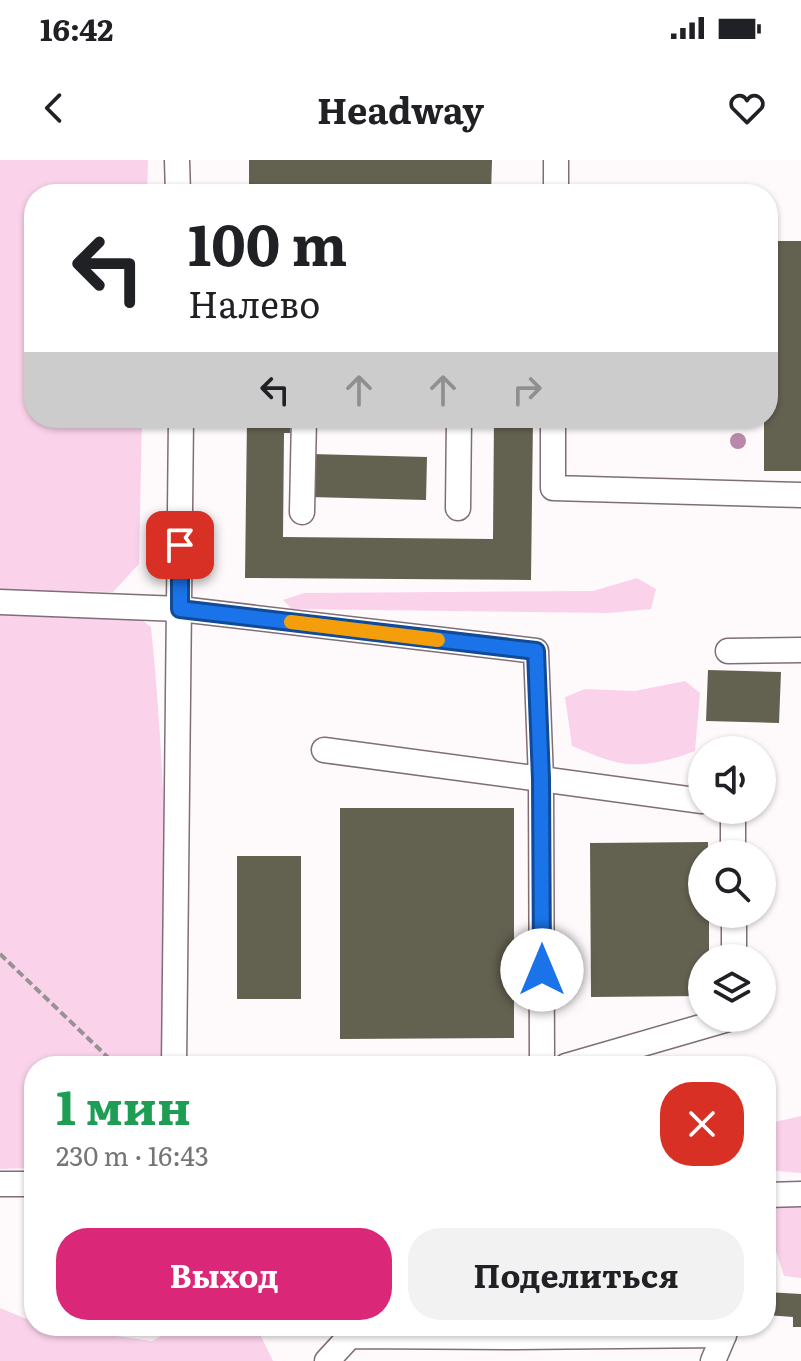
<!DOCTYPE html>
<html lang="ru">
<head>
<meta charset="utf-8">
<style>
  :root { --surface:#fff; --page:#f2f2f2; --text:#202124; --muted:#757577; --accent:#db2777 }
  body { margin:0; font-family:Literata,serif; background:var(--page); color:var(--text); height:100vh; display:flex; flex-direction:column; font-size:30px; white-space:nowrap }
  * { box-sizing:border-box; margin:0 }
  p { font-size:26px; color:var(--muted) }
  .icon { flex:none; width:44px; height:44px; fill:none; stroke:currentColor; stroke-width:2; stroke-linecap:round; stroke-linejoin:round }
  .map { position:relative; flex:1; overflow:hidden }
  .sheet { position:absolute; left:24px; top:896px; width:752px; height:280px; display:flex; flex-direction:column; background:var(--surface); border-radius:32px; box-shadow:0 2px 6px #0004 }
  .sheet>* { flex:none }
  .guide { position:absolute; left:24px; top:24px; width:754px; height:244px; border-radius:32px; box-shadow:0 2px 6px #0004; background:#fff; color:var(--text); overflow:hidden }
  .controls { position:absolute; left:688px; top:576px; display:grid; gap:16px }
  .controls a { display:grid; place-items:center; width:88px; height:88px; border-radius:50%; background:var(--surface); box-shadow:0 2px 6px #0004; font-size:40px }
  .pin { position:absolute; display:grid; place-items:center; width:68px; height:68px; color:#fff; margin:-34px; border-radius:16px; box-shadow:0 4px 12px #0006 }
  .me { position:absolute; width:88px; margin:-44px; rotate:0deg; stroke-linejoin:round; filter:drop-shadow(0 0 6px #0008) }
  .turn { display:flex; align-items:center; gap:28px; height:168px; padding:0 32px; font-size:36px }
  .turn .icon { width:104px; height:104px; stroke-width:2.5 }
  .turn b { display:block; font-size:56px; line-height:68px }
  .lanes { display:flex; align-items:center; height:76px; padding:0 32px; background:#0003; justify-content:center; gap:40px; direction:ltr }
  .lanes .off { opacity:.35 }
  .round { display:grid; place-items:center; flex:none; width:84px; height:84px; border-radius:32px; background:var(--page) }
  .overview { display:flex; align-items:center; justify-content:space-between; height:136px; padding:0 32px }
  h1 { font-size:48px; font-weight:700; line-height:60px; color:#1e9e55 }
  .action { display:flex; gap:16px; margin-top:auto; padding:16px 32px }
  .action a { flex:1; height:92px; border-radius:32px; background:var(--accent); color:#fff; font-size:32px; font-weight:700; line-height:92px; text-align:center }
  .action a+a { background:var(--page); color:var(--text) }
  .status { display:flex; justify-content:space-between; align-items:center; height:56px; padding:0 40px; background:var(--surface); direction:ltr }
  .status svg { height:22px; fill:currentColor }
  header { display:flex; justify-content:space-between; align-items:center; height:104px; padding:0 32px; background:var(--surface); font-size:36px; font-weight:700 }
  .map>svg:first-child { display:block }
</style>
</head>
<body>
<div class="status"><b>16:42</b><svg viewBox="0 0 49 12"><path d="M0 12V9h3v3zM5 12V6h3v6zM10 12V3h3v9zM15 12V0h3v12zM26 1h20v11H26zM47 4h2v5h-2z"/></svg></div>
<header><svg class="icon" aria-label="back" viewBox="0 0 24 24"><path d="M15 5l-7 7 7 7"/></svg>Headway<svg class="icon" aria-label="heart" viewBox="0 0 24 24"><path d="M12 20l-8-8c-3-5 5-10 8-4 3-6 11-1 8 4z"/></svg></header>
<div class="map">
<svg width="801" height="1201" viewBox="0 0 801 1201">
  <rect width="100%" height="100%" fill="#fefafc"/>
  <g fill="#fad3ea">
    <polygon points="0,0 148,0 147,34 34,34 34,258 142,258 139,404 113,432 0,430"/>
    <polygon points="637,418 656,429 651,449 609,453 292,449 283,440 304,433 593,431"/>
    <path d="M0,451L136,456L151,467C166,612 168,760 172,906H34V1008L0,1009Z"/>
    <path d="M685,521L700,533L695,591C675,599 649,606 627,604C609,602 589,593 572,586L565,537L585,529L635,531Z"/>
    <polygon points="801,956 801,1013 766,1010 766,964"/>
    <polygon points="766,1046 801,1047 801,1118 784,1116 774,1085 766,1084"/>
    <polygon points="0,1148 34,1162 34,1166 46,1166 152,1181 179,1166 256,1166 273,1201 0,1201"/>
  </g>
  <g fill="#636150">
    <polygon points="249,0 492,0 491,34 249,34"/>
    <polygon points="768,81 801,81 801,311 764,311 764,258 768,258"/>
    <polygon points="247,258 290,258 290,273 284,273 283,377 493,379 494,258 533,258 531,420 245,418"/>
    <polygon points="311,294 427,297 426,340 310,337"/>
    <polygon points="708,510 781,512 779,563 706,561"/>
    <polygon points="340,648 514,648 514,878 340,879"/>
    <polygon points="708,682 708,694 702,694 702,754 709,754 709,798 702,798 702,836 591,837 590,683"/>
    <rect x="237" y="696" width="64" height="143"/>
    <polygon points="766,1132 801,1134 801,1167 793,1167 793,1157 766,1155"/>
  </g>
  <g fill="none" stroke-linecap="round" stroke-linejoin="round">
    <defs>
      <g id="minor">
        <polyline points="177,0 178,34"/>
        <polyline points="556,34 556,0"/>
        <polyline points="553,258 553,328 801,335"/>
        <polyline points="458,348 459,258"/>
        <polyline points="302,352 304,258"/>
        <polyline points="0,442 180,449 536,491 541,619 324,590"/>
        <polyline points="728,491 801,490"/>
        <polyline points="733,650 733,694"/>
        <polyline points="734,754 734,798"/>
        <polyline points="174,906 181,258"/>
        <polyline points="542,906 541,619 702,641"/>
        <polyline points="566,906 732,858"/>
        <polyline points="0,1024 34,1024"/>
        <polyline points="766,1035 801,1034"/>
        <polyline points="327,1201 350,1176 515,1177 724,1175 725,1166"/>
        <polyline points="713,1201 724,1175"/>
      </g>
    </defs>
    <use href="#minor" stroke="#7f6d78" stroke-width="27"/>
    <polyline stroke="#979194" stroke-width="4" stroke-dasharray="8 4" stroke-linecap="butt" points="0,794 117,906"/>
    <use href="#minor" stroke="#fff" stroke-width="24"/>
  </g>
  <circle fill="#b889a8" cx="738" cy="281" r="8"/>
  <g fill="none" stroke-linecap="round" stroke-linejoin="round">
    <defs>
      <polyline id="route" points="180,385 180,449 536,491 541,619 542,810"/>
    </defs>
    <use href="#route" stroke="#114b97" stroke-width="20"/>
    <use href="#route" stroke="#1a73e8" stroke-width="14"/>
    <polyline stroke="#f59e0b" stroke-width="14" points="291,462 438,480"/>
  </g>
</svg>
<div class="controls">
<a><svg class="icon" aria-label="sound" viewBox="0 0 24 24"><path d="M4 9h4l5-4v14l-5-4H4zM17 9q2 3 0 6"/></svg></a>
<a><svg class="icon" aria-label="search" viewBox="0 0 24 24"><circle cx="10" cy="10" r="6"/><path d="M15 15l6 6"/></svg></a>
<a><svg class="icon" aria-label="layers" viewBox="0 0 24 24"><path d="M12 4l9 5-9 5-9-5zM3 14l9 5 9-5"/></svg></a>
</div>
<div class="pin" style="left:180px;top:385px;background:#d93025"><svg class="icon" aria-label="arrive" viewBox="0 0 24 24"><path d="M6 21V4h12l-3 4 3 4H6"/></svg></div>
<svg class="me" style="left:542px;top:810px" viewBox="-20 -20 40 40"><circle r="19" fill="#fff"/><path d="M0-13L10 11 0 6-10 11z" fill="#1a73e8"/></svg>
<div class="guide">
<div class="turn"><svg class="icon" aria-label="left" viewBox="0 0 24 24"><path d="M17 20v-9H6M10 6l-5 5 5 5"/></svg><div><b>100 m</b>Налево</div></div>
<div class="lanes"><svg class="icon" aria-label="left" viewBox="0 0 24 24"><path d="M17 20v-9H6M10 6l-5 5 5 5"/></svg><svg class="icon off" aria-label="ahead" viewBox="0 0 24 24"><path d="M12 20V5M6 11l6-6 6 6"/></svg><svg class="icon off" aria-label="ahead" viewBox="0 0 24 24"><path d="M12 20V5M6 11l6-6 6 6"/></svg><svg class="icon off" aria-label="right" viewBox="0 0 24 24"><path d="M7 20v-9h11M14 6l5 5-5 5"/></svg></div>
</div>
<section class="sheet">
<div class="overview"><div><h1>1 мин</h1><p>230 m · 16:43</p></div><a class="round" style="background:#d93025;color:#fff"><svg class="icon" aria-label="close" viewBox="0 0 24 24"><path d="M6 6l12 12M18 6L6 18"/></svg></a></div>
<div class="action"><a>Выход</a><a>Поделиться</a></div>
</section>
</div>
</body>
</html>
